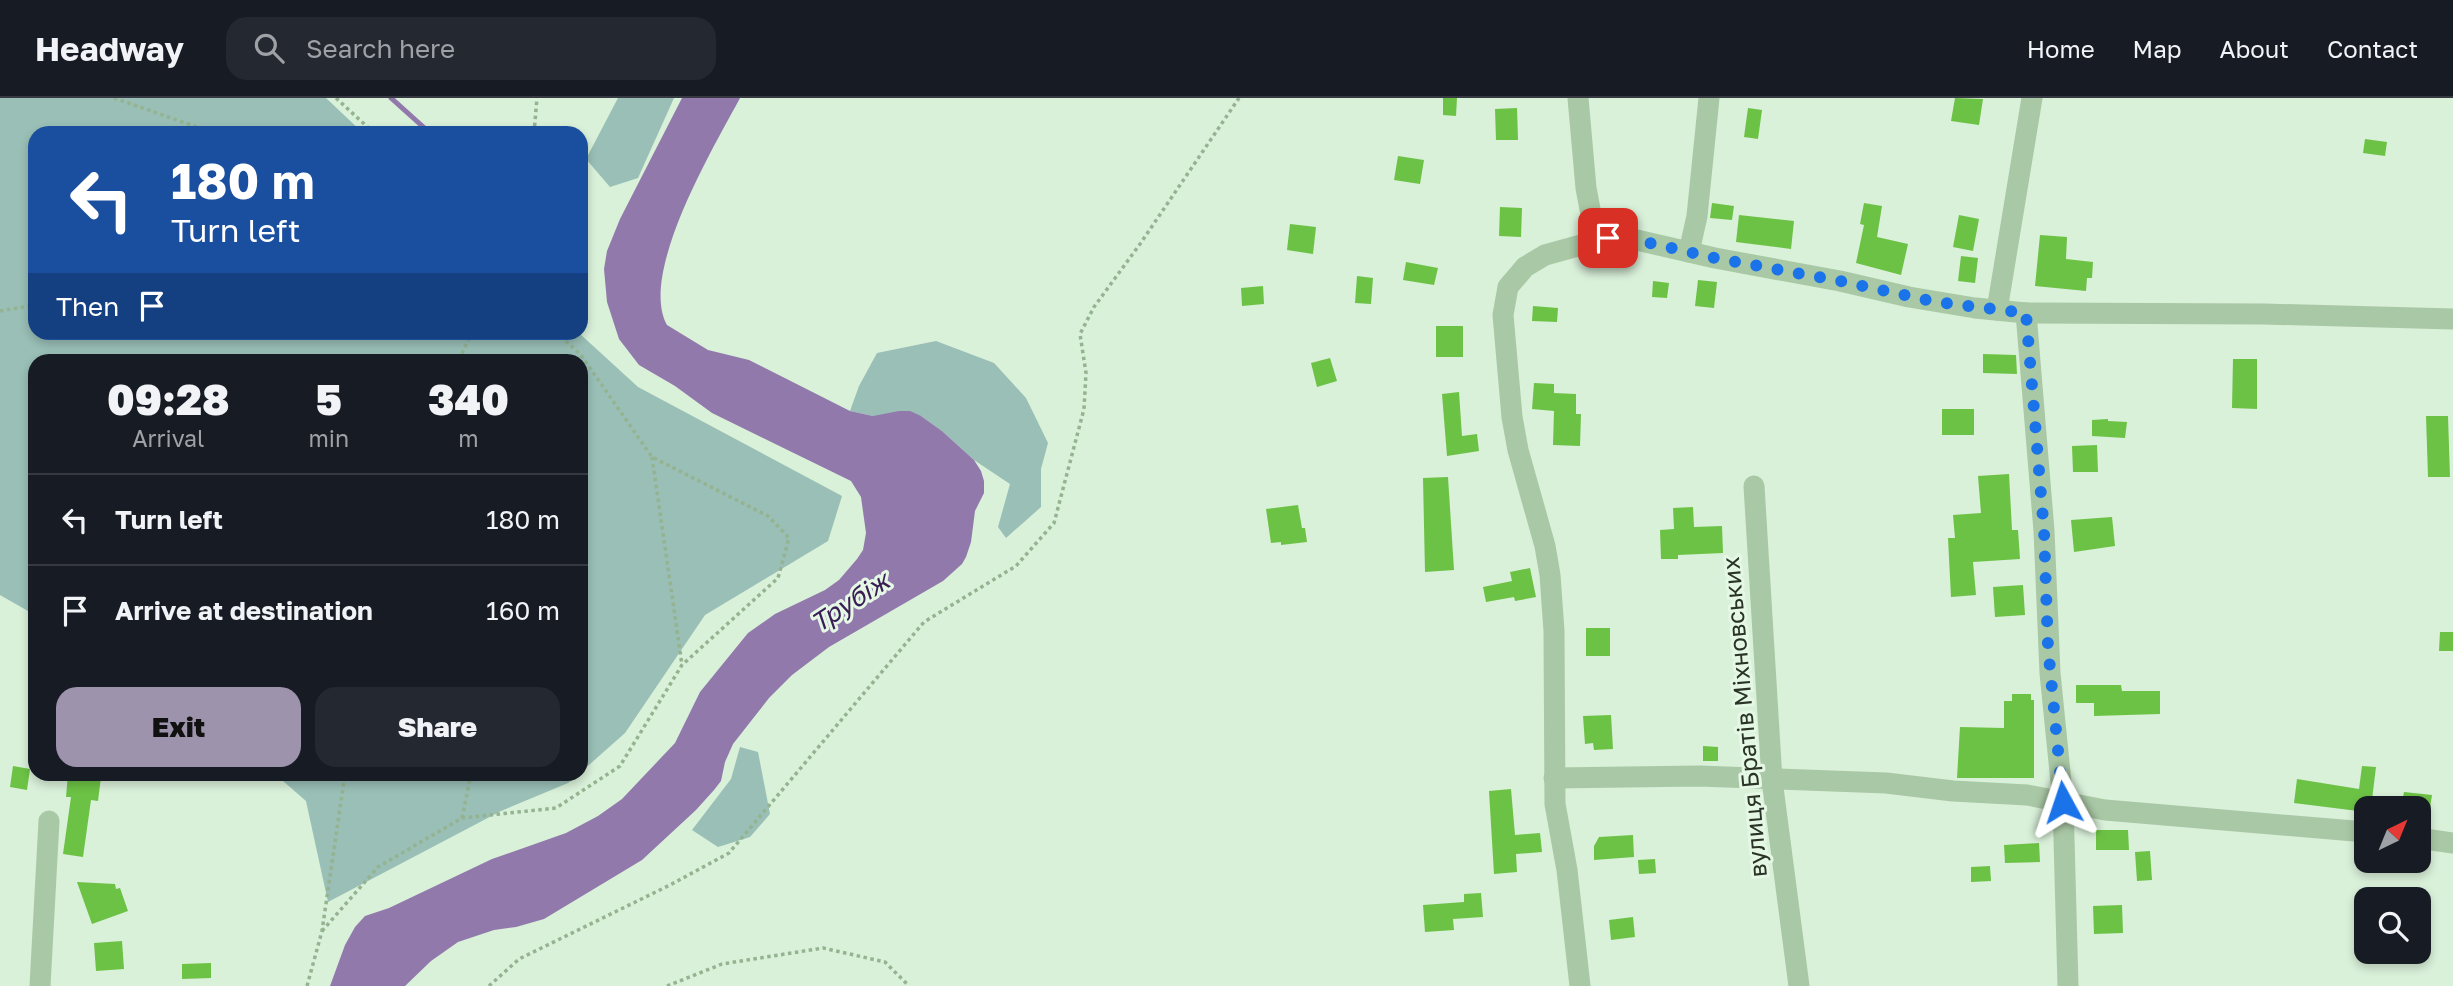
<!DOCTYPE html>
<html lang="en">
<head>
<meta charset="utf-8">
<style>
  :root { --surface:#171b24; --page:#242831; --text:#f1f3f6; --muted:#9ea1a6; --line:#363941; --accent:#9e93ad }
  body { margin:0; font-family:"Golos Text",sans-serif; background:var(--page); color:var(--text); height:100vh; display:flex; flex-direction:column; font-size:26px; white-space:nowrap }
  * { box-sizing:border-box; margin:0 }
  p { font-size:23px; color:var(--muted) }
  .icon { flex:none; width:38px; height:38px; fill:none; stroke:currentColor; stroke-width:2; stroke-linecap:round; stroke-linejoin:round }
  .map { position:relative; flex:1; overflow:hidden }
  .sheet { position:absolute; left:28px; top:256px; width:560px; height:427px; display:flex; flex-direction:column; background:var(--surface); border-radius:21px; box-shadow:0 4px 10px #0003 }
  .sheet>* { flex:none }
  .top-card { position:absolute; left:28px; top:28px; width:560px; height:214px; border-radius:21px; box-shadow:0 4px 10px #0003; background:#1a4fa0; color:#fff; overflow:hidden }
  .needle { width:46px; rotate:43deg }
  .controls { position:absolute; left:2354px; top:698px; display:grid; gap:14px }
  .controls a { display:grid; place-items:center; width:77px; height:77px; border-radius:14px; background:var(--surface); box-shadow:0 4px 10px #0003; font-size:35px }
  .pin { position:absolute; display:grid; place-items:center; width:60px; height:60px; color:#fff; margin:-30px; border-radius:14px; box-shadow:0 4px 10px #0006 }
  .me { position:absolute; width:77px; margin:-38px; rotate:355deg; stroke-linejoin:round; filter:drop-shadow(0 0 5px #0008) }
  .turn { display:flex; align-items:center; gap:24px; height:147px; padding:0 28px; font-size:32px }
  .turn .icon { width:91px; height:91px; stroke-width:2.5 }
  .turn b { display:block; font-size:49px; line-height:60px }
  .then { display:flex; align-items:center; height:66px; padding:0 28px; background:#0003; gap:14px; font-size:26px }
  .eta { display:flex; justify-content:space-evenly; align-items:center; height:119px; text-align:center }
  .eta b { font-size:42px; font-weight:800; line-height:49px }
  .button { display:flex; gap:14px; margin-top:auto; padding:14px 28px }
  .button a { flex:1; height:80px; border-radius:21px; background:var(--accent); color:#111; font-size:28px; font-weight:800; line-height:80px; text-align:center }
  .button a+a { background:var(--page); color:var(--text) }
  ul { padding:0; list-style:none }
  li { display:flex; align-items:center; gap:21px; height:91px; padding:0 28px; border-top:2px solid var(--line) }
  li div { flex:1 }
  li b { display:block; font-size:26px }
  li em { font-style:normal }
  header { display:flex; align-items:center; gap:42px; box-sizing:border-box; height:98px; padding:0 35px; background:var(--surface); border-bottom:2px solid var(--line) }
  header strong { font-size:33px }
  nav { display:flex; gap:38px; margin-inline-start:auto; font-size:24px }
  .search { width:490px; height:63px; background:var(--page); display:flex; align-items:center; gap:18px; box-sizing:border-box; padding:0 24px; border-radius:21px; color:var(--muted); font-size:26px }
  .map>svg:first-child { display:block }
</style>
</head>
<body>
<header>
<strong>Headway</strong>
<div class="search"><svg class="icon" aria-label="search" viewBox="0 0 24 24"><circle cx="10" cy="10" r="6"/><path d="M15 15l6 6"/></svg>Search here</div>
<nav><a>Home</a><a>Map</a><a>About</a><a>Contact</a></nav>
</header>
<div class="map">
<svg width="2453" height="888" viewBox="0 0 2453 888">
  <rect width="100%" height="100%" fill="#d9f0d9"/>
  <g fill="#99bfb6">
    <polygon points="0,0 326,0 363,35 35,35 35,234 579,235 638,289 842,398 828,443 705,517 625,635 581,674 581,262 35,262 35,517 0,497"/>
    <polygon points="618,0 674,0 638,80 610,89 586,61"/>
    <polygon points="936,243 994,265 1026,300 1048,345 1041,371 1041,409 1006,440 998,429 1010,386 974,362 942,333 921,318 873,318 850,313 859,288 877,255"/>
    <polygon points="740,649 758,654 770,716 750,739 718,749 692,732 731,681"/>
    <polygon points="275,676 580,676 568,685 501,713 328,804 306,703"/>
  </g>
  <path fill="#9279ac" d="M682,0H740C715,47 638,175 667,227L708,252L749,262L850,313L873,318L899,313H910L921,318L942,333L974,362L981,373L984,383V395L975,413L971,444L966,459L962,466L943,483L829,549L792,577L769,600L733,646L725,664L721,683L714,692L696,712L642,762L544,821L516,829L494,832L458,844L431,863L405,888H330L345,847L355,829L365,818L389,810L492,761L566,735L598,718L622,701L675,645L700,594L748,535L775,516L825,492L839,482L857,461L863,452L866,435L861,399L851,383L712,315L675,288L639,267L619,241L607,204L604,171L607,153L620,121Z"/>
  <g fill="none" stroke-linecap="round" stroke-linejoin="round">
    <polyline stroke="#9279ac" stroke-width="5" points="391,0 430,35"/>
  </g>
  <g fill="#6cc245">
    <polygon points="1443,0 1457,0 1456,18 1443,17"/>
    <polygon points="1955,0 1983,1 1979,27 1951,23"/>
    <polygon points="1517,10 1518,42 1496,42 1495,11"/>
    <polygon points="1748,10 1762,12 1758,41 1744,39"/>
    <polygon points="2365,41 2387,44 2385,58 2363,55"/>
    <polygon points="1398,58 1424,62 1420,86 1394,82"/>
    <polygon points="1712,105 1734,108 1732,122 1710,120"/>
    <polygon points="1864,105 1882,108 1877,139 1908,146 1901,177 1856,165 1864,127 1860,126"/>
    <polygon points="1500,109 1522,110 1521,139 1499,138"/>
    <polygon points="1739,117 1794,123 1791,151 1736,144"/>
    <polygon points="1959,117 1979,121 1973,153 1953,149"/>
    <polygon points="1290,126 1316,129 1313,156 1287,152"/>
    <polygon points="2040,137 2067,139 2066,161 2093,164 2092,180 2087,180 2086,193 2035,188"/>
    <polygon points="1961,158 1978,160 1975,185 1958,183"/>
    <polygon points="1406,164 1438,170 1434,187 1403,182"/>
    <polygon points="1357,178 1373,180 1371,206 1355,205"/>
    <polygon points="1698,182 1717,184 1714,210 1695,208"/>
    <polygon points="1653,183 1669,185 1667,200 1652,199"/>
    <polygon points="1263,188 1264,206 1242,208 1241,190"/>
    <polygon points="1533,208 1558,210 1557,224 1532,223"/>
    <rect x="1436" y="228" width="27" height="31"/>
    <polygon points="1983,256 2016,257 2017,276 1983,275"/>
    <polygon points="1330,260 1337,283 1317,289 1311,265"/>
    <polygon points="2233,261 2257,261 2257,311 2232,310"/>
    <polygon points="1534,285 1554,286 1554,295 1576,296 1576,316 1581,316 1580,348 1553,347 1554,313 1532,311"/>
    <polygon points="1459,294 1462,338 1477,336 1479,353 1447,358 1442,296"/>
    <rect x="1942" y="311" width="32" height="26"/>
    <polygon points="2426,318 2448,318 2450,379 2428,379"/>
    <polygon points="2108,321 2108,323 2127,324 2125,340 2092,338 2092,322"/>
    <polygon points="2097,347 2098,374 2073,374 2072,348"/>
    <polygon points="2009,376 2012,432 2018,432 2020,461 1973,464 1976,497 1951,499 1948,440 1955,440 1953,417 1981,415 1978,378"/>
    <polygon points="1448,379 1454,472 1425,474 1423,380"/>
    <polygon points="1298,407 1302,430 1305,430 1307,444 1281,447 1281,444 1271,445 1266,411"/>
    <polygon points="1693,409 1694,429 1722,428 1723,455 1678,457 1678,461 1661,461 1660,432 1674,431 1673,410"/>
    <polygon points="2112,419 2115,448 2074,454 2071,422"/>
    <polygon points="1530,470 1536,499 1515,503 1514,499 1486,504 1483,489 1512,483 1510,474"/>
    <polygon points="2023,487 2025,517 1995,519 1993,489"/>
    <rect x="1586" y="530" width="24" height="28"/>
    <polygon points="2440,534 2453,534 2453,553 2439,553"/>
    <polygon points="2076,587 2121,587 2122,593 2160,593 2160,616 2094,618 2094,605 2076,605"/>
    <polygon points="2012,596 2031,596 2031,602 2034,602 2034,680 1957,680 1960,629 2004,630 2004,603 2012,603"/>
    <polygon points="1611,617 1613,651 1594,652 1593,645 1585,646 1583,618"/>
    <polygon points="1703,648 1718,649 1718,663 1703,663"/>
    <polygon points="13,668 30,671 27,692 10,689"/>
    <polygon points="2362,668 2376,669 2371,710 2366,710 2366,714 2294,705 2297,681 2359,691"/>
    <polygon points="68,676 101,679 98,703 91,702 83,759 63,756 71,699 66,699"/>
    <polygon points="1511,691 1515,737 1540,735 1542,754 1516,756 1517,774 1494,776 1489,693"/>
    <polygon points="2404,694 2432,697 2430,710 2401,710"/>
    <polygon points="2096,732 2128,732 2129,752 2096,752"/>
    <polygon points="1633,737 1634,759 1594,762 1594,748 1599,739"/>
    <polygon points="2039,745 2040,764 2005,765 2004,747"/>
    <polygon points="2150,753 2152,782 2137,783 2135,754"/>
    <polygon points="1655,761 1656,775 1639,776 1638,762"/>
    <polygon points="1990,768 1991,783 1971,784 1971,769"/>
    <polygon points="77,784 115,786 116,791 120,790 128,813 92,826"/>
    <polygon points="1481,795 1483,819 1453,821 1454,832 1425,834 1423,807 1464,804 1464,796"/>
    <polygon points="2122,807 2123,835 2094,836 2093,808"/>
    <polygon points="1633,819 1635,839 1611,842 1609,822"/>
    <polygon points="122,843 124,871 96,873 94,845"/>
    <polygon points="211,865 211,880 182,881 182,866"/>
  </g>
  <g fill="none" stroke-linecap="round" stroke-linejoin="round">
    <g stroke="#94b390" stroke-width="3.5" stroke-dasharray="3.5 3.5" stroke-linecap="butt">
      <polyline points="114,0 214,35"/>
      <polyline points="336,0 374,35"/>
      <polyline points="534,35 537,0"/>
      <polyline points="0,213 35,207"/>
      <polyline points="459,262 472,234"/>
      <polyline points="652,359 682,567"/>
      <polyline points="462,720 471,676"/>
      <polyline points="322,833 378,769 462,720 556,710 620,668 682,567 778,480 789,440 768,418 652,359 581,257 556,234"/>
      <polyline points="307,888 322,833 345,676"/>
      <polyline points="489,888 519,861 670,787 729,755 924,524 1016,468 1054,425 1084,311 1086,275 1080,236 1094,209 1140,146 1239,0"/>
      <polyline points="667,888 722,866 823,850 885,864 909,888"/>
    </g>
    <g stroke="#a9c8a5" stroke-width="21">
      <polyline points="1578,0 1586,90 1596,143 1628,140 1715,160 1840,183 1909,199 1975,210 2026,215 2264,216 2453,221"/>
      <polyline points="1689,154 1697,118 1709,0"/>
      <polyline points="1997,212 2032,0"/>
      <polyline points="2026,215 2044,433 2050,575 2063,704 2068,888"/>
      <polyline points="1754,388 1772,682 1799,888"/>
      <polyline points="1554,680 1699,678 1886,685 1953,693 2027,697 2105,712 2366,734"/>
      <polyline points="2418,740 2453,745"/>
      <polyline points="40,888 49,723"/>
      <polyline points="1580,888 1567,772 1555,706 1554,533 1550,477 1545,448 1518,352 1512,319 1503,217 1508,189 1525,169 1545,157 1596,143"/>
    </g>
  </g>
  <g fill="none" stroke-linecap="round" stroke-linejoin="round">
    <polyline stroke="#1a73e8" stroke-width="12" stroke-dasharray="0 21.6" points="1608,140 1628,140 1715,160 1840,183 1936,204 2026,215 2044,433 2048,549 2063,704"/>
  </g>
  <g text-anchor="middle" stroke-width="6" stroke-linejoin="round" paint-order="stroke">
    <g font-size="24" fill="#2a3426" stroke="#e5f8e5">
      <text transform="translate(1745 619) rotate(-95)" y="8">вулиця Братів Міхновських</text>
    </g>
    <g font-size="26" font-style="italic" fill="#391d54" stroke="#e5f8e5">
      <text transform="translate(850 504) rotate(-33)" y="9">Трубіж</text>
    </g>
  </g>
</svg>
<div class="controls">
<a><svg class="needle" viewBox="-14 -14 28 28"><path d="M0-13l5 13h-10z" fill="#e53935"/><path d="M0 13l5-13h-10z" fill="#9ea1a6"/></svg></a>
<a><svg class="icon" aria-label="search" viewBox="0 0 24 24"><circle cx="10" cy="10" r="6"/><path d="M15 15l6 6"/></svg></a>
</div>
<div class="pin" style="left:1608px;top:140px;background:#d93025"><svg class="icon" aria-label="arrive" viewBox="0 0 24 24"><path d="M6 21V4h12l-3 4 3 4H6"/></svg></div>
<svg class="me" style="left:2063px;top:704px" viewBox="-20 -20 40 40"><path d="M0-17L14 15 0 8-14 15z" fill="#1a73e8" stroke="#fff" stroke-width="4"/></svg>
<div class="top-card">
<div class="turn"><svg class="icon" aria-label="left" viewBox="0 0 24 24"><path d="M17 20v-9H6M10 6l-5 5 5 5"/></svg><div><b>180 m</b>Turn left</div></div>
<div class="then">Then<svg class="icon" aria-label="arrive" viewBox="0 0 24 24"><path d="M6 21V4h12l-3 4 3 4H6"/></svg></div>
</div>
<section class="sheet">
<div class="eta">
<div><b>09:28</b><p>Arrival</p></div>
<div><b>5</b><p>min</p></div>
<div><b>340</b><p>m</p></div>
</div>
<ul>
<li><svg class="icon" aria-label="left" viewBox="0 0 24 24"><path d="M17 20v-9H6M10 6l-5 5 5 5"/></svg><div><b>Turn left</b></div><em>180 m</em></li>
<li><svg class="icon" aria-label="arrive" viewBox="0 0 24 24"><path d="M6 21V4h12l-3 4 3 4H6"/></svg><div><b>Arrive at destination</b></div><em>160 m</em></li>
</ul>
<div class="button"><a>Exit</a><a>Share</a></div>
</section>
</div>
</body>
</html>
